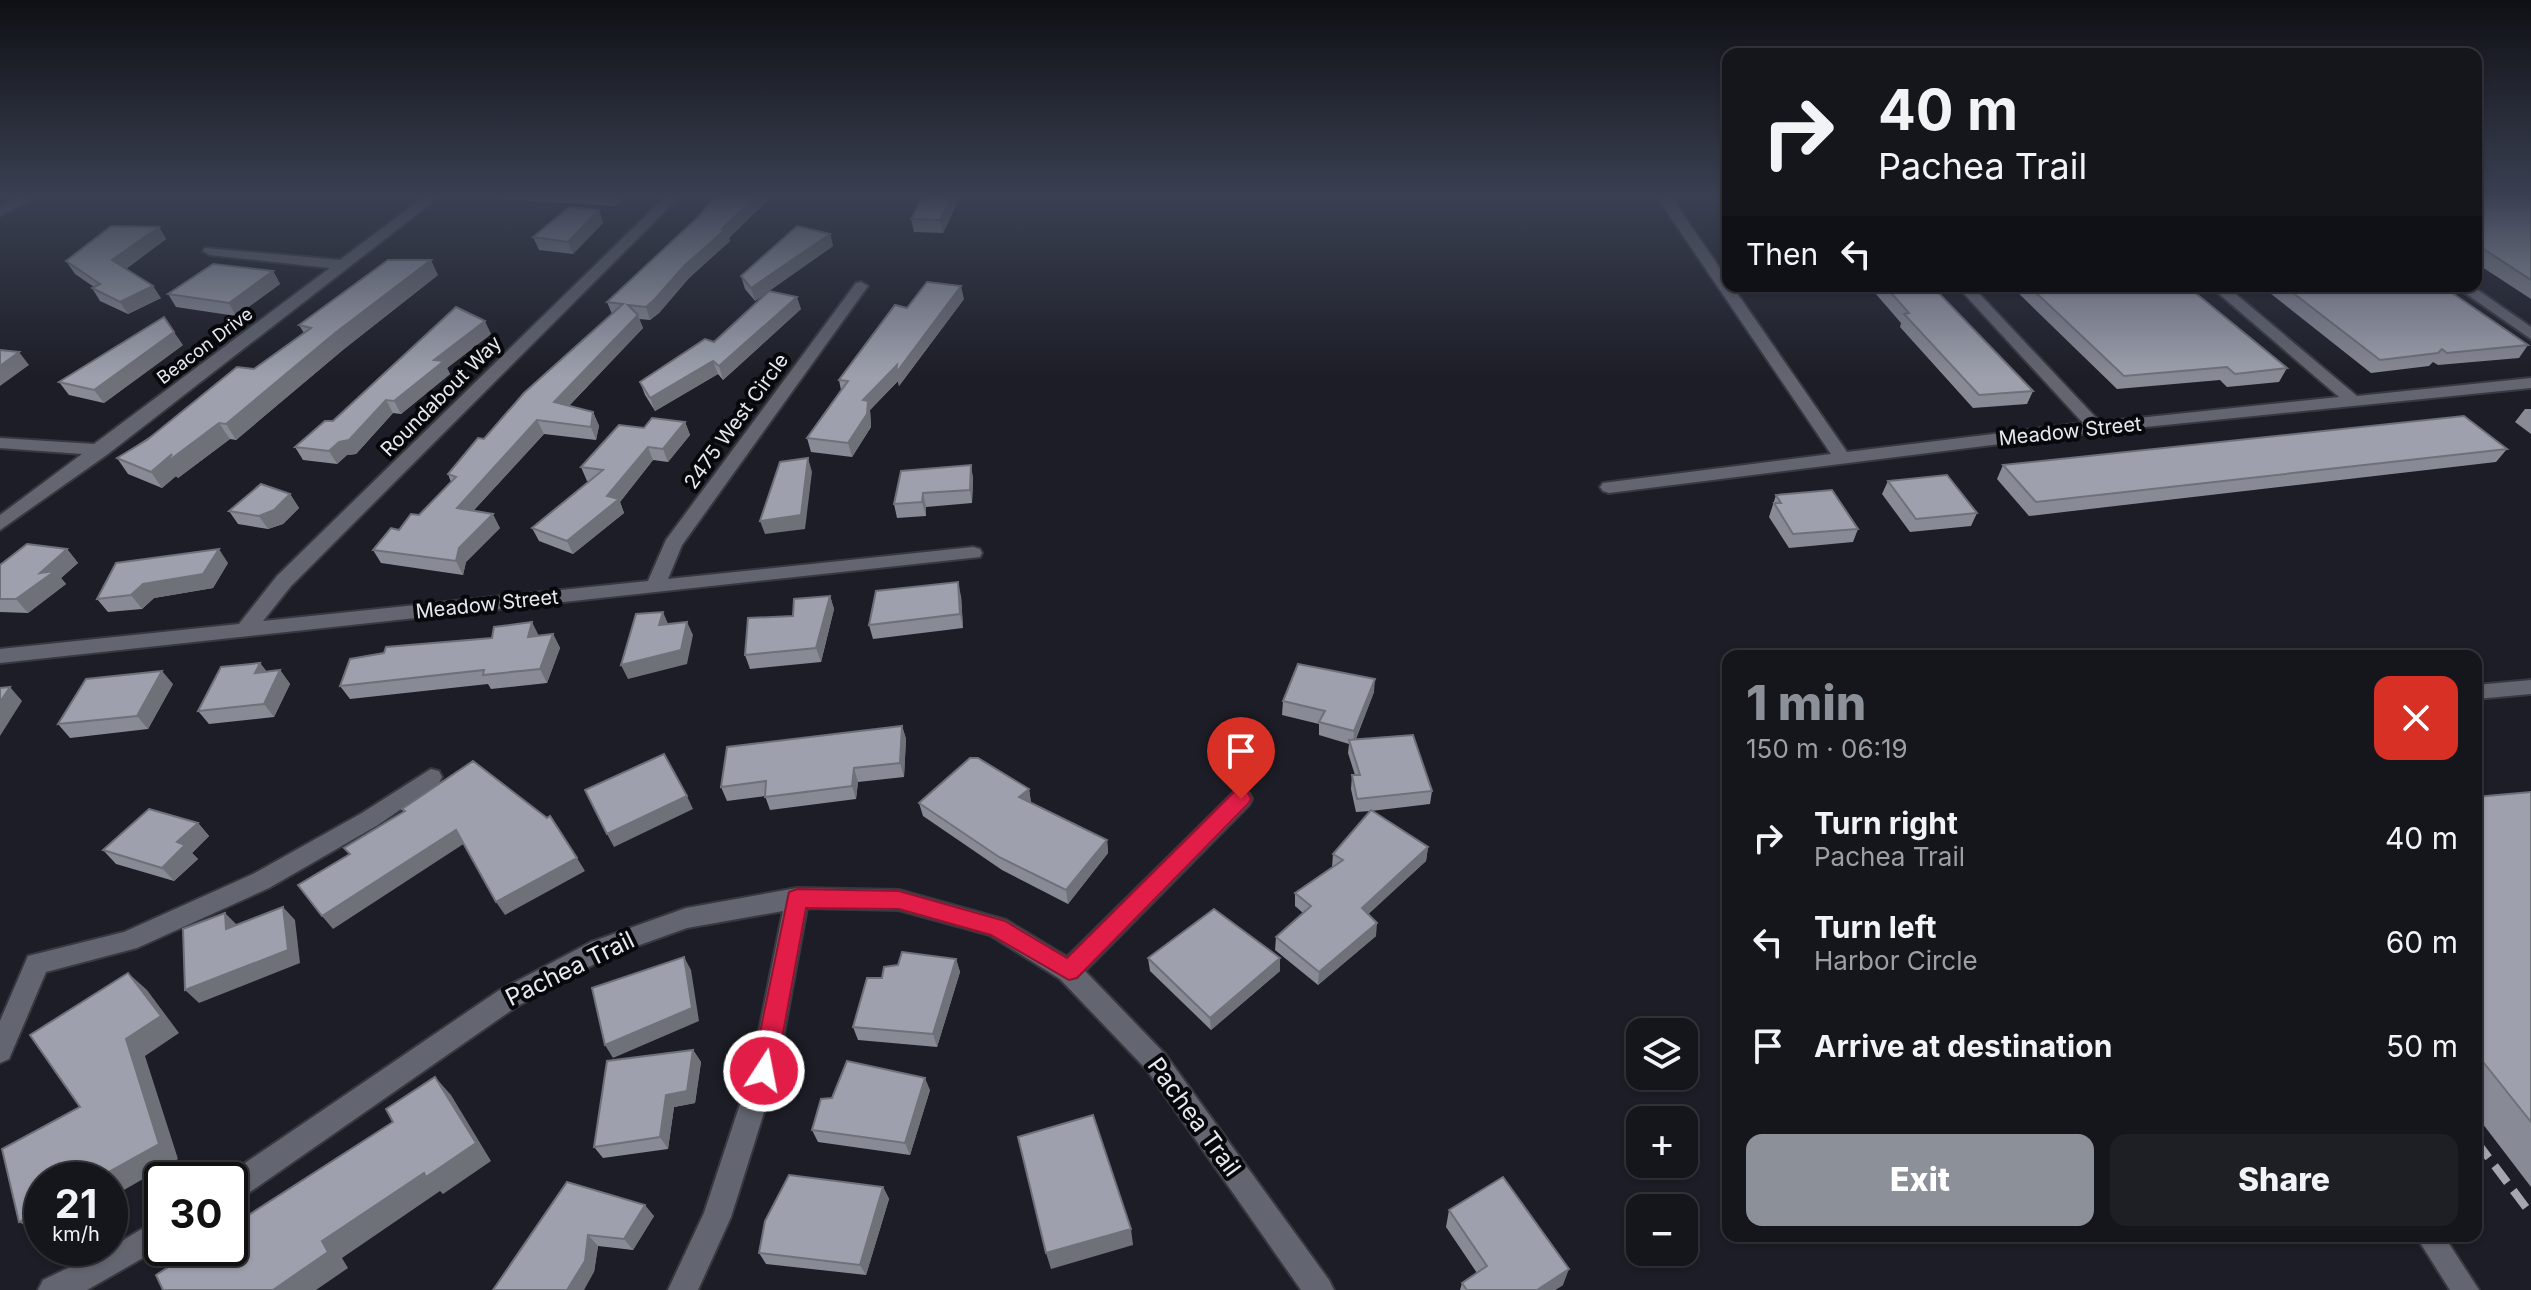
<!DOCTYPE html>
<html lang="en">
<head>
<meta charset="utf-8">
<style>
  :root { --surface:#15161c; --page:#1e1f25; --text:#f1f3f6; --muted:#9d9fa3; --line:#34353b; --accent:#8c9099 }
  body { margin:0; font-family:Inter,sans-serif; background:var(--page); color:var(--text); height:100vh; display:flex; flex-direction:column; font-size:30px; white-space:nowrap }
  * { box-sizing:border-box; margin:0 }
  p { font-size:26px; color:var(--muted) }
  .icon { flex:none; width:44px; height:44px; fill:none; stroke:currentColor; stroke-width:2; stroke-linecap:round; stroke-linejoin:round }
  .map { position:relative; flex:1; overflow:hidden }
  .drawer { position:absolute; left:1722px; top:650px; width:760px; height:592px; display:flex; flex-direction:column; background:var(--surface); border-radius:16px; box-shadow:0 2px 6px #0004,0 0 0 2px var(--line) }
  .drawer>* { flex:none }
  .banner { position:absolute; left:1722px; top:48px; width:760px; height:244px; border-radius:16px; box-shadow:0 2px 6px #0004,0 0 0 2px var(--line); background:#15161c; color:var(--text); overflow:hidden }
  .controls { position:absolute; left:1626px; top:1018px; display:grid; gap:16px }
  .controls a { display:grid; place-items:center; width:72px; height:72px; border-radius:16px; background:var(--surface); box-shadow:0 2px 6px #0004,0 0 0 2px var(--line); font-size:40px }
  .speed { position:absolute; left:24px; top:1162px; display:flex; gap:16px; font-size:40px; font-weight:700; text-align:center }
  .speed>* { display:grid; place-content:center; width:104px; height:104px; border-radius:50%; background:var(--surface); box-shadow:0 2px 6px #0004,0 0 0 2px var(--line); line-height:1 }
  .speed small { font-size:20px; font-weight:400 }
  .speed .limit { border:4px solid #111; border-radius:12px; background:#fff; color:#111 }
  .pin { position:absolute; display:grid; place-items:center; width:68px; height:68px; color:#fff; margin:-82px -34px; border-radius:50% 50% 50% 0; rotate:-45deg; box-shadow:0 0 8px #0007 }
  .pin .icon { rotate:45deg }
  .me { position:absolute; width:88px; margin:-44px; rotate:11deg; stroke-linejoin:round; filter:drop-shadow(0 0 6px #0008) }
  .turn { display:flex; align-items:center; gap:28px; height:168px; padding:0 24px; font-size:36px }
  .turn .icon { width:104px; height:104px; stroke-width:2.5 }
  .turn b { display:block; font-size:56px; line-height:68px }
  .then { display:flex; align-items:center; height:76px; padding:0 24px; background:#0003; gap:16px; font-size:30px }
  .round { display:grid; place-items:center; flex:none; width:84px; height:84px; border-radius:16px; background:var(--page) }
  .head { display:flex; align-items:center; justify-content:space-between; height:136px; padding:0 24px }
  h1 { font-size:48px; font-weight:800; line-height:60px; color:var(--accent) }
  .action { display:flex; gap:16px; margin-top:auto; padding:16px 24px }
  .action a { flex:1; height:92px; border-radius:16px; background:var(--accent); color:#fff; font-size:32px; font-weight:800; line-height:92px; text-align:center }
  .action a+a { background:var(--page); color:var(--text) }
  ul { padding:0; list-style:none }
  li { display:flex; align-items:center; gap:24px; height:104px; padding:0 24px }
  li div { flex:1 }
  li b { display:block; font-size:30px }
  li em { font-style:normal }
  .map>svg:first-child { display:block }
</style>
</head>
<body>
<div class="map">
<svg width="2531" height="1290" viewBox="0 0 2531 1290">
  <rect width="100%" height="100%" fill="#1c1d26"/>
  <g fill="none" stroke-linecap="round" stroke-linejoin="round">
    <defs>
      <g id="lane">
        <polygon points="2531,680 2531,694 2476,699 2476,685"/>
        <polygon points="2416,1236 2444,1236 2479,1290 2450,1290"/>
      </g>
      <g id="street">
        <polygon points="18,197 35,197 0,216 0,207"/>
        <polygon points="424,197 439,197 108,454 0,530 0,515 82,454 0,448 0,438 94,444 330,268 210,255 203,251 205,248 340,260"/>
        <polygon points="665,197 679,197 291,586 263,621 648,581 666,540 856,283 861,282 868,286 682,545 668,579 973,547 980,549 982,553 980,557 0,663 0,649 239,624 277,576"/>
        <polygon points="1657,197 1671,197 1728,280 1728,286 1732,286 1847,452 2083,423 1957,286 1972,286 2100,422 2339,397 2210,286 2226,286 2357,396 2531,378 2531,388 2096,432 1609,493 1603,491 1600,487 1603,483 1831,454"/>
        <polygon points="2455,286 2472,286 2531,327 2531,339"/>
        <polygon points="431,769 439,771 442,777 439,783 378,825 269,888 137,948 46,972 9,1059 0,1063 0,1021 28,956 124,932 253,874 362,813"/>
        <polygon points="1241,790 1249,793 1252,799 1249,805 1085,971 1165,1054 1329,1280 1334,1290 1301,1290 1147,1070 1060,979 990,935 899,910 807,908 777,1071 731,1217 698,1290 668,1290 704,1213 751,1071 783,911 687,928 609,956 516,1007 240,1199 230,1203 230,1180 220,1180 498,991 591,942 686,908 797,888 899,890 1006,920 1067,957 1233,793"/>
        <polygon points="162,1217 162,1247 87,1290 38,1290 43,1280 110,1248"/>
      </g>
    </defs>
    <use href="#lane" stroke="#383940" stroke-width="4"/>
    <use href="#street" stroke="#383940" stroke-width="4"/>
    <use href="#lane" fill="#636570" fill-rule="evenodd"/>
    <use href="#street" fill="#636570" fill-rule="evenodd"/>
    <polyline stroke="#a5a7ae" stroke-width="8" stroke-dasharray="21 10" stroke-linecap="butt" points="2476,1141 2531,1214"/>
  </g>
  <g fill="#888a95">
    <polygon points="495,197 624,197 616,206 496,199"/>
    <polygon points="715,197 771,197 729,238 730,241 689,278 659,313 650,320 639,319 643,328 569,406 593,412 599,426 596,440 544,434 474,510 500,528 466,562 463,575 381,563 373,550 419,515 451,482 448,474 612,314 607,302 697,218"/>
    <polygon points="960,197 943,233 914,232 911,219"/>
    <polygon points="2476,197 2531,197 2531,299 2476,263"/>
    <polygon points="599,210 603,223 573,254 539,250 533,237"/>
    <polygon points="159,227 166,239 126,269 161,298 128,314 100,301 92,288 94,287 75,274 66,261"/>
    <polygon points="830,234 833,246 769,291 801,309 723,380 718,374 655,411 645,395 640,382 714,342 768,292 755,301 745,289 741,276"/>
    <polygon points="273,271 280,284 236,316 176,307 168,294"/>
    <polygon points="438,275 344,349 236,440 230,439 178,478 176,476 162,488 128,474 117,458 254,369 304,333 299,325"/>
    <polygon points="1869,286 1932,286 2033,391 2027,404 1973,408 1900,327 1901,323"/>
    <polygon points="2011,286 2187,286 2287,368 2279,382 2227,387 2220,380 2117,389"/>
    <polygon points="2261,286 2442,286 2528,345 2519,358 2438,365 2433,362 2429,366 2371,373"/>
    <polygon points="964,299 899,386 898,381 870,410 871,427 852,457 811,452 807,438 841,390 839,380 907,308"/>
    <polygon points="491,334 447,368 450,374 401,414 393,413 356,454 347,455 337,464 303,460 295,447 333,421"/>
    <polygon points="183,345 104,403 69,395 59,382"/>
    <polygon points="2525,409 2531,409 2531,434 2515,422"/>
    <polygon points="685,422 690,435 668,462 653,460 620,502 624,513 573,554 539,541 532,528 589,481 587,481 581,467 644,428"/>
    <polygon points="2507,449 2496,462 2029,516 1997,479 2003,465"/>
    <polygon points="971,465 973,479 972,503 926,507 926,516 897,518 894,504"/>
    <polygon points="1888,481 1977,513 1971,526 1910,532 1882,494"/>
    <polygon points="290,494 299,508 283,524 268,529 238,524 229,511"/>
    <polygon points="1776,495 1858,529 1853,542 1789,548 1769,517"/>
    <polygon points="67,549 78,563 61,578 66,584 28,613 0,612 0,565"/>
    <polygon points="228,563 213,588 154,598 142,609 108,612 97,599"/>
    <polygon points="830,596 834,609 821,662 750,669 745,655 793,616"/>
    <polygon points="961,596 963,628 873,639 869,625"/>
    <polygon points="553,634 560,648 547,683 491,689 488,684 350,699 340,686 539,636"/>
    <polygon points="260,663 267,672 280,670 290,684 274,717 209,724 198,711"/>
    <polygon points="173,684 148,729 70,738 58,724"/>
    <polygon points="1374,692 1356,739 1432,791 1430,804 1371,811 1428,847 1426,861 1368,914 1376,936 1318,985 1275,950 1276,937 1303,913 1295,906 1295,893 1332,867 1333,854 1371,811 1356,812 1351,789 1352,775 1355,775 1348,753 1349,744 1319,735 1319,724 1282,715 1283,701"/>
    <polygon points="902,726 906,739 904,777 858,782 856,799 770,810 765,796 727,801 721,787"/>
    <polygon points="1029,789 1031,803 1107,840 1108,853 1068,904 1002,870 923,816 919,803"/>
    <polygon points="2531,792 2531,1187 2476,1115 2476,797"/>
    <polygon points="198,823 209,836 192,853 198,859 174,881 116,864 103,850"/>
    <polygon points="1148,958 1280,971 1211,1030 1150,971"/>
    <polygon points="956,959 960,972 937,1047 858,1040 853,1027 882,978"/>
    <polygon points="693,1050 701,1062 695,1103 674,1107 668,1149 603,1158 594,1147"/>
    <polygon points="930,1090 910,1155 818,1142 812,1130"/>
    <polygon points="567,1182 654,1216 633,1250 598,1246 594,1272"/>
    <polygon points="883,1187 889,1199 866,1275 766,1264 759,1253"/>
    <polygon points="1449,1210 1563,1285 1555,1290 1460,1290 1462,1283 1477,1273 1446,1227"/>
  </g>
  <g fill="#6f7179">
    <polygon points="613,197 624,197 616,206"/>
    <polygon points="755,197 771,197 729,238 730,241 689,278 659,313 650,320 646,307 685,265"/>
    <polygon points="952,197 960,197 943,233 940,220"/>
    <polygon points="599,210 603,223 573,254 568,242"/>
    <polygon points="159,227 166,239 120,273 112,260"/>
    <polygon points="830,234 833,246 755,301 751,288"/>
    <polygon points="431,260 438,275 344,349 236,440 226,424 335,333"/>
    <polygon points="273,271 280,284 236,316 229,303"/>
    <polygon points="153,286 161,298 128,314 120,302"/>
    <polygon points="961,286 964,299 899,386 898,381 870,410 871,427 852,457 848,443 863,400"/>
    <polygon points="797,297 801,309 723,380 719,366"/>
    <polygon points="638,315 643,328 560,415 554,402"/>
    <polygon points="485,321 491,334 447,368 450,374 401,414 394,401 434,360"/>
    <polygon points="174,332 183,345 104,403 94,390"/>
    <polygon points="19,352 29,365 0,386 0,366"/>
    <polygon points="713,361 718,374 655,411 650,398"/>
    <polygon points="386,400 393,413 356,454 347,455 337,464 329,451"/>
    <polygon points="593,412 599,426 596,440 591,427"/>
    <polygon points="537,420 544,434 464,521 457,508"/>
    <polygon points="685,422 690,435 668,462 663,449"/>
    <polygon points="219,423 230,439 178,478 176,476 162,488 151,472 172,454"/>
    <polygon points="648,447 653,460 620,502 624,513 573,554 567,541 607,496"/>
    <polygon points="808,458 812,472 805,529 765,534 760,521"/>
    <polygon points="971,465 973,479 972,503 970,490"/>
    <polygon points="923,493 926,507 926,516 922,502"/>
    <polygon points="290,494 299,508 283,524 268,529 259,516"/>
    <polygon points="493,514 500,528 466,562 463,575 456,561 459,548"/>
    <polygon points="67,549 78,563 61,578 66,584 28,613 16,599 40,573"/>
    <polygon points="219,549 228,563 213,588 154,598 142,609 131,595 143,584"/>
    <polygon points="958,582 961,596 963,628 960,614"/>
    <polygon points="830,596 834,609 821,662 816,648"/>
    <polygon points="663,612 669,626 659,625"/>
    <polygon points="532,622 539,636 528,637"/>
    <polygon points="687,622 693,635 687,664 628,679 621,665"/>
    <polygon points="553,634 560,648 547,683 540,669"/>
    <polygon points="260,663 270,677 255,673"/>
    <polygon points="280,670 290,684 274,717 264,704"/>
    <polygon points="162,671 173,684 148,729 137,716"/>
    <polygon points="1375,679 1374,692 1353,745 1354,731"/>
    <polygon points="10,687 22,701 0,736 0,702"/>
    <polygon points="902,726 906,739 904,777 900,763"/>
    <polygon points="854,768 858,782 856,799 852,786"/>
    <polygon points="1029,789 1031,802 1022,811 1019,797"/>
    <polygon points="687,796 693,809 614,847 607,834"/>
    <polygon points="198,823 209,836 192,853 198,859 174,881 162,868 177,842"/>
    <polygon points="456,830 465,843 333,929 322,916"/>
    <polygon points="1107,840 1108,853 1068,904 1066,890"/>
    <polygon points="1428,847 1426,861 1361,921 1362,908"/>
    <polygon points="577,858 585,871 505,915 496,902"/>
    <polygon points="283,907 295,920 300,963 199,1003 185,990"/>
    <polygon points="225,913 238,926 226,929"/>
    <polygon points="1377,923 1376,936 1318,985 1319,972"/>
    <polygon points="684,957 691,970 699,1021 613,1058 605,1045"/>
    <polygon points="1280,958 1280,971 1211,1030 1210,1018"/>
    <polygon points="956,959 960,972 937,1047 933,1034"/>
    <polygon points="128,973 147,990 179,1033 145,1056 178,1159 110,1198 110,1180 94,1180 126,1039"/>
    <polygon points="693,1050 701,1062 695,1103 674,1107 668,1149 660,1137 666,1095"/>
    <polygon points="435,1077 451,1095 491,1161 443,1194 440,1191 342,1258 348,1268 316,1290 273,1290 322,1241"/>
    <polygon points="925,1078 930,1090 910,1155 905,1143"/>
    <polygon points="883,1187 889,1199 866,1275 860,1265"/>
    <polygon points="645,1205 654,1216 633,1250 624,1239"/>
    <polygon points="42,1209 42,1236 19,1222"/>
    <polygon points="1131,1229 1133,1245 1051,1269 1046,1253"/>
    <polygon points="588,1235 598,1246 594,1272 584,1290 567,1290"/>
    <polygon points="1569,1269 1563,1285 1555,1290 1537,1290"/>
  </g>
  <g fill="#9ea1ad" stroke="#6f7179" stroke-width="2">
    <polygon points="715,197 755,197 722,229 726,229 685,265 654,300 646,307 628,305 638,315 554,402 593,412 591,427 537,420 457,508 493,514 459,548 456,561 373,550 391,528 399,530 411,514 419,515 456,477 448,474 478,438 484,439 524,393 623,304 607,302 697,218"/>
    <polygon points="922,197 952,197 940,220 911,219"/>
    <polygon points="2476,197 2531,197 2531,280 2476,244"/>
    <polygon points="569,207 599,210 568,242 533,237"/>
    <polygon points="111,226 159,227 112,260 153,286 120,302 92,288 100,284 66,261"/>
    <polygon points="797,226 830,234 751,288 741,276"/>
    <polygon points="388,260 431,260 335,333 226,424 219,423 167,462 172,454 151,472 117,458 147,440 237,367 254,369 311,328 299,325"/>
    <polygon points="213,264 273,271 229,303 168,294"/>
    <polygon points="927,282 961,286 896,373 897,365 863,400 868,401 867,414 848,443 807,438 848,381 839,380 895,305 907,308"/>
    <polygon points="1885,286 1932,286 2033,391 1979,395 1904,314 1909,313"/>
    <polygon points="2029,286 2187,286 2287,368 2235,374 2227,367 2124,376"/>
    <polygon points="2284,286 2442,286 2528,345 2447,353 2442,349 2438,353 2380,360"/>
    <polygon points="769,291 797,297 719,366 713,361 650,398 640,382 705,339 714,342"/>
    <polygon points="456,307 485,321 434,360 444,361 394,401 386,400 349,440 339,442 329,451 295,447 325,421 333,421"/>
    <polygon points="164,317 174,332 94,390 59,382"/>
    <polygon points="0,350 19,352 0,366"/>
    <polygon points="2464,416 2507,449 2036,502 2003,465"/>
    <polygon points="652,418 685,422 663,449 648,447 607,496 619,499 567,541 532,528 603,470 581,467 619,425 644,428"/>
    <polygon points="808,458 801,515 760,521 780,462"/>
    <polygon points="971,465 970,490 923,493 922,502 894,504 901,471"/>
    <polygon points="1947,475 1977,513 1916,519 1888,481"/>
    <polygon points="261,484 290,494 274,510 259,516 229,511"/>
    <polygon points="1832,490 1858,529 1793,534 1774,503 1781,503 1776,495"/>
    <polygon points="27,544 67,549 40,573 55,571 16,599 0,599 0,565"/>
    <polygon points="219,549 203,574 143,584 131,595 97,599 116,563"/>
    <polygon points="958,582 960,614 869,625 876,591"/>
    <polygon points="830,596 816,648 745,655 748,618 793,616 794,599"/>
    <polygon points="663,612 659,625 687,622 681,650 621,665 636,614"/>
    <polygon points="532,622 528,637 553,634 540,669 483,675 484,670 340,686 350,659 384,653 386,647 492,638 494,627"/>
    <polygon points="260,663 255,673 280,670 264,704 198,711 221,667"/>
    <polygon points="1298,664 1375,679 1354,731 1319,722 1325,711 1283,701"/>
    <polygon points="162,671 137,716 58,724 86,679"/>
    <polygon points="10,687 0,702 0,688"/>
    <polygon points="902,726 900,763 854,768 852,786 765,797 766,781 721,787 727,747"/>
    <polygon points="1413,735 1432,791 1357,799 1352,775 1360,775 1349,740"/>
    <polygon points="664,754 687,796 607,834 585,790"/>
    <polygon points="970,758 978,758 1029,789 1019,797 1107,840 1066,890 999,857 919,803"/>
    <polygon points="473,761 547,818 550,816 577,858 496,902 456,830 322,916 298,885 350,854 344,848 405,811 402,809"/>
    <polygon points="2531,792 2531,1122 2476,1053 2476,797"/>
    <polygon points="149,809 198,823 177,842 185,845 162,868 103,850"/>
    <polygon points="1371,810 1428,847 1362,908 1377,923 1319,972 1276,937 1311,906 1295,893 1343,860 1333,854"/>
    <polygon points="283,907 288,950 185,990 183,929 225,913 226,929"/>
    <polygon points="1214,909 1280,958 1210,1018 1148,958"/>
    <polygon points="902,952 956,959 933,1034 853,1027 867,978 882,978 884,967 898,965"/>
    <polygon points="684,957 692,1008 605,1045 592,988"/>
    <polygon points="128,973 161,1016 126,1039 159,1144 94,1180 42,1180 42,1209 19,1222 2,1149 80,1107 30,1035"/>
    <polygon points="693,1050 687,1091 666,1095 660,1137 594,1147 607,1061"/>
    <polygon points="847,1061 925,1078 905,1143 812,1130 821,1099 832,1098"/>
    <polygon points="435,1077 476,1143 426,1177 424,1173 322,1241 328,1252 273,1290 163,1290 156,1275 198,1248 230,1248 230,1227 393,1122 386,1109"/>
    <polygon points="1093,1115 1131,1229 1046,1253 1018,1137"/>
    <polygon points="789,1175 883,1187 860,1265 759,1253 765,1221"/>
    <polygon points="1503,1177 1569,1269 1537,1290 1467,1290 1462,1283 1487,1266 1449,1210"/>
    <polygon points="567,1182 645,1205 624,1239 588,1235 585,1261 567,1290 493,1290"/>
  </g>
  <linearGradient id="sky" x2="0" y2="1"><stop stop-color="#0f1015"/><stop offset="0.52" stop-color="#3a4052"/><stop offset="1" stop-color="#3a4052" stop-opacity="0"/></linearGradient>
  <rect width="2531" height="378" fill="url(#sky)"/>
  <polygon fill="#e11d48" stroke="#92132f" stroke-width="2" points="1241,791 1248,793 1251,799 1248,804 1077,978 1069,980 991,935 899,909 806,908 776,1071 772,1079 764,1082 755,1079 752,1071 789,892 797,889 899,891 1005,921 1067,958 1233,793"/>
  <g text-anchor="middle" stroke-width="8" stroke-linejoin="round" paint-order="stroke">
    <g font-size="18" fill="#e7e9ef" stroke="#07080b">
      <text transform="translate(205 346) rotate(-37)" y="6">Beacon Drive</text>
    </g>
    <g font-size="20" fill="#e7e9ef" stroke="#07080b">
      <text transform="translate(441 396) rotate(-45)" y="7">Roundabout Way</text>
      <text transform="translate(736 421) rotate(-54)" y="7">2475 West Circle</text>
      <text transform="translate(2070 431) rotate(-6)" y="7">Meadow Street</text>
      <text transform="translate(487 604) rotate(-6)" y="7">Meadow Street</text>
    </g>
    <g font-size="24" fill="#e7e9ef" stroke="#07080b">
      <text transform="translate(570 969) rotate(-26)" y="8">Pachea Trail</text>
      <text transform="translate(1194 1117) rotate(54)" y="8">Pachea Trail</text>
    </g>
  </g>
</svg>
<div class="controls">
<a><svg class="icon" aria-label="layers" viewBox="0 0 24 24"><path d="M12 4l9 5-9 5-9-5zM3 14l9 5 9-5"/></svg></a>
<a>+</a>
<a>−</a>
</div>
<div class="speed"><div>21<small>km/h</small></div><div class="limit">30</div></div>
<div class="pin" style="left:1241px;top:799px;background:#d93025"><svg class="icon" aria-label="arrive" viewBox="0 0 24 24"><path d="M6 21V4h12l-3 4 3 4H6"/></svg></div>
<svg class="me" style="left:764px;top:1071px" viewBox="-20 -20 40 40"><circle r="17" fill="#e11d48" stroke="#fff" stroke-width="3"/><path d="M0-11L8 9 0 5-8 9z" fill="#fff"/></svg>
<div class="banner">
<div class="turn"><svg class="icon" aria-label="right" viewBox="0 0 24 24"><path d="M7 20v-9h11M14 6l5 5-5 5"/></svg><div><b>40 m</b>Pachea Trail</div></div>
<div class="then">Then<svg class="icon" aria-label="left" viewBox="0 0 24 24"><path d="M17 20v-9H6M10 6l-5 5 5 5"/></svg></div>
</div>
<section class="drawer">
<div class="head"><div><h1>1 min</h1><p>150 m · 06:19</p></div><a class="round" style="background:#d93025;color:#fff"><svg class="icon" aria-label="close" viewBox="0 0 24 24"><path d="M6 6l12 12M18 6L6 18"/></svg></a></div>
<ul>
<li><svg class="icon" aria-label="right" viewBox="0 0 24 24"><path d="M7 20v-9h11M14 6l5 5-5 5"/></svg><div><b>Turn right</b><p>Pachea Trail</p></div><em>40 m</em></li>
<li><svg class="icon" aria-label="left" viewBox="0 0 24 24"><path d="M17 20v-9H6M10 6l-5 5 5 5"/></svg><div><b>Turn left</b><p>Harbor Circle</p></div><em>60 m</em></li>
<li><svg class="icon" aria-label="arrive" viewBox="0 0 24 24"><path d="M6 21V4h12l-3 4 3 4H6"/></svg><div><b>Arrive at destination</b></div><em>50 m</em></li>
</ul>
<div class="action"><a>Exit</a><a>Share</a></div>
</section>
</div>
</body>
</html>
